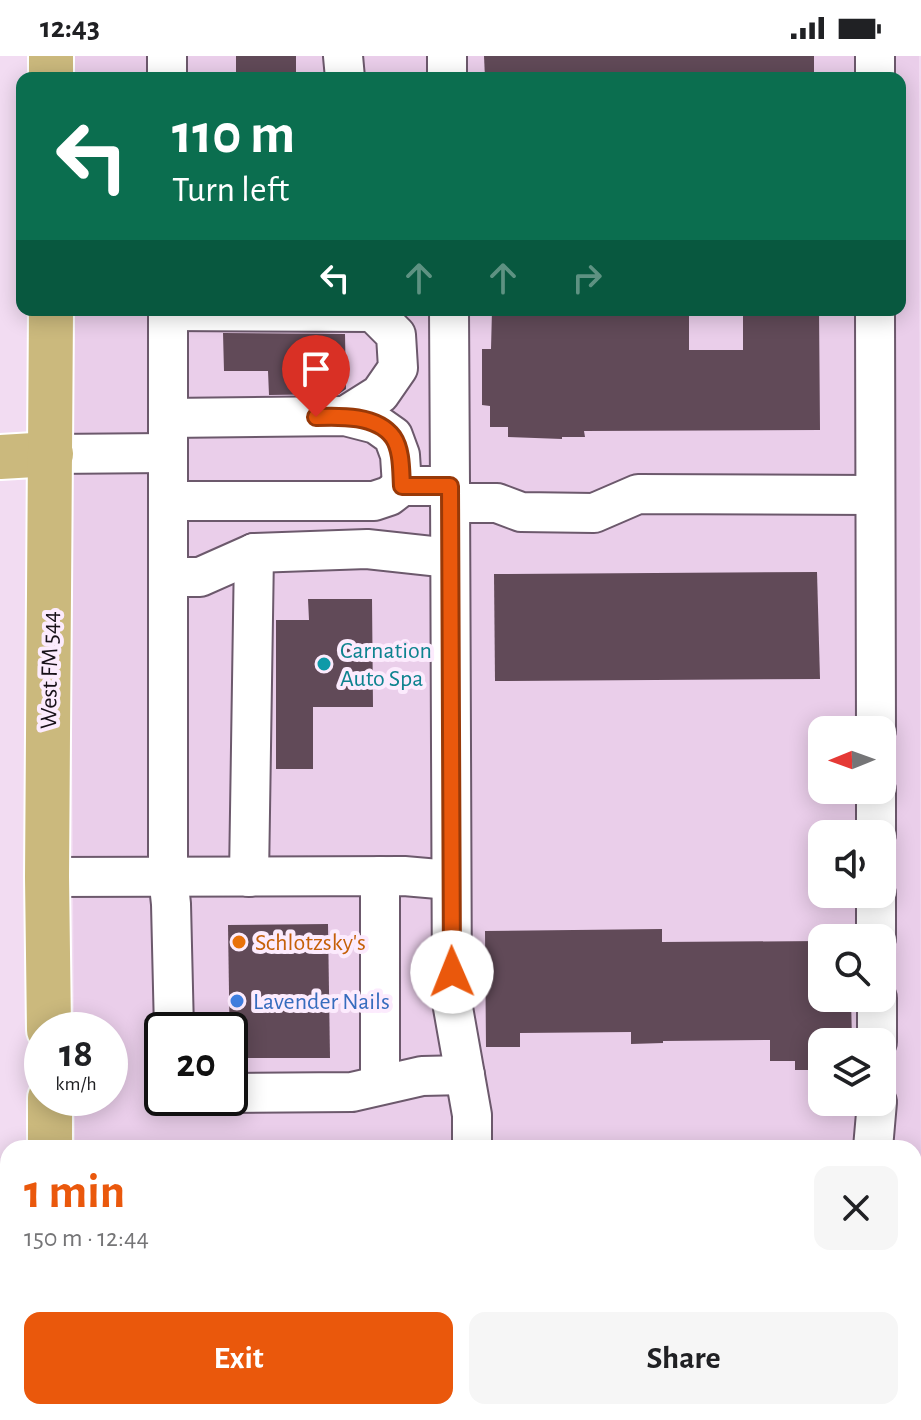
<!DOCTYPE html>
<html lang="en">
<head>
<meta charset="utf-8">
<style>
  :root { --surface:#fff; --page:#f6f6f6; --text:#202124; --muted:#757577; --accent:#ea580c }
  body { margin:0; font-family:"Alegreya Sans",sans-serif; background:var(--page); color:var(--text); height:100vh; display:flex; flex-direction:column; font-size:30px; white-space:nowrap }
  * { box-sizing:border-box; margin:0 }
  p { font-size:26px; color:var(--muted) }
  .icon { flex:none; width:44px; height:44px; fill:none; stroke:currentColor; stroke-width:2; stroke-linecap:round; stroke-linejoin:round }
  .map { position:relative; flex:1; overflow:hidden }
  .details { position:absolute; left:0px; top:1084px; width:922px; height:280px; display:flex; flex-direction:column; background:var(--surface); border-radius:24px 24px 0 0; box-shadow:0 4px 20px #0003 }
  .details>* { flex:none }
  .top-card { position:absolute; left:16px; top:16px; width:890px; height:244px; border-radius:16px; box-shadow:0 4px 20px #0003; background:#0b6e4f; color:#fff; overflow:hidden }
  .needle { width:52px; rotate:269deg }
  .tools { position:absolute; left:808px; top:660px; display:grid; gap:16px }
  .tools a { display:grid; place-items:center; width:88px; height:88px; border-radius:16px; background:var(--surface); box-shadow:0 4px 20px #0003; font-size:40px }
  .speed { position:absolute; left:24px; top:956px; display:flex; gap:16px; font-size:40px; font-weight:700; text-align:center }
  .speed>* { display:grid; place-content:center; width:104px; height:104px; border-radius:50%; background:var(--surface); box-shadow:0 4px 20px #0003; line-height:1 }
  .speed small { font-size:20px; font-weight:400 }
  .speed .limit { border:4px solid #111; border-radius:12px; background:#fff; color:#111 }
  .pin { position:absolute; display:grid; place-items:center; width:68px; height:68px; color:#fff; margin:-82px -34px; border-radius:50% 50% 50% 0; rotate:-45deg; box-shadow:0 0 8px #0007 }
  .pin .icon { rotate:45deg }
  .me { position:absolute; width:88px; margin:-44px; rotate:359deg; stroke-linejoin:round; filter:drop-shadow(0 0 6px #0008) }
  .turn { display:flex; align-items:center; gap:28px; height:168px; padding:0 24px; font-size:36px }
  .turn .icon { width:104px; height:104px; stroke-width:2.5 }
  .turn b { display:block; font-size:56px; line-height:68px }
  .lanes { display:flex; align-items:center; height:76px; padding:0 24px; background:#0003; justify-content:center; gap:40px; direction:ltr }
  .lanes .off { opacity:.35 }
  .round { display:grid; place-items:center; flex:none; width:84px; height:84px; border-radius:16px; background:var(--page) }
  .overview { display:flex; align-items:center; justify-content:space-between; height:136px; padding:0 24px }
  h1 { font-size:48px; font-weight:600; line-height:60px; color:var(--accent) }
  .button { display:flex; gap:16px; margin-top:auto; padding:16px 24px }
  .button a { flex:1; height:92px; border-radius:16px; background:var(--accent); color:#fff; font-size:32px; font-weight:600; line-height:92px; text-align:center }
  .button a+a { background:var(--page); color:var(--text) }
  .status { display:flex; justify-content:space-between; align-items:center; height:56px; padding:0 40px; background:var(--surface); direction:ltr }
  .status svg { height:22px; fill:currentColor }
  .map>svg:first-child { display:block }
</style>
</head>
<body>
<div class="status"><b>12:43</b><svg viewBox="0 0 49 12"><path d="M0 12V9h3v3zM5 12V6h3v6zM10 12V3h3v9zM15 12V0h3v12zM26 1h20v11H26zM47 4h2v5h-2z"/></svg></div>
<div class="map">
<svg width="921" height="1364" viewBox="0 0 921 1364">
  <rect width="100%" height="100%" fill="#f2dcf2"/>
  <g fill="#eaceea" fill-rule="evenodd">
    <path d="M67,0H919L921,1202L914,1200V1092H75V1042H110V974H74L69,254H900V22H68ZM822,674H882V734H822ZM822,778H882V838H822ZM822,882H882V942H822ZM162,974H230V1042H162ZM822,986H882V1046H822Z"/>
    <polygon points="914,1326 921,1328 921,1364 77,1364 77,1356 914,1356"/>
  </g>
  <g fill="#614a58">
    <rect x="236" y="0" width="60" height="22"/>
    <polygon points="484,0 814,0 814,22 485,22"/>
    <polygon points="492,254 689,254 689,294 743,294 743,254 819,254 820,374 584,375 585,381 562,381 562,383 508,381 508,371 490,371 490,350 482,349 482,293 491,293"/>
    <polygon points="223,277 345,278 346,333 339,338 269,339 268,315 224,315"/>
    <polygon points="817,516 820,623 495,625 494,518"/>
    <polygon points="308,543 372,543 373,651 313,651 313,713 276,713 276,564 309,564"/>
    <polygon points="328,868 330,1002 230,1002 228,869"/>
    <polygon points="662,873 662,886 822,885 822,942 851,942 852,986 822,986 822,1014 795,1014 795,1005 770,1005 770,984 663,985 663,987 631,988 631,976 520,977 520,991 486,991 485,875"/>
  </g>
  <g fill="none" stroke-linecap="round" stroke-linejoin="round">
    <defs>
      <g id="minor">
        <polyline points="343,0 345,22"/>
        <polyline points="447,0 447,22"/>
        <polyline points="167,22 167,0"/>
        <polyline points="875,22 875,0"/>
        <polyline points="168,254 168,820 171,848 174,974"/>
        <polyline points="449,254 450,430"/>
        <polyline points="875,254 876,674"/>
        <polyline points="168,255 373,256 396,279 398,312 380,338 345,360"/>
        <polyline points="168,362 345,360 376,368 393,380 400,399 402,430"/>
        <polyline points="51,398 167,397"/>
        <polyline points="169,445 374,445 389,440 402,430 450,430 452,946 472,1059 472,1092"/>
        <polyline points="450,447 497,447 521,456 594,457 638,438 874,439"/>
        <polyline points="170,521 200,521 254,497 367,493 450,502"/>
        <polyline points="876,734 876,778"/>
        <polyline points="380,820 380,1028"/>
        <polyline points="47,821 404,820 450,824"/>
        <polyline points="249,821 254,497"/>
        <polyline points="876,838 876,882"/>
        <polyline points="877,942 877,986"/>
        <polyline points="230,1037 352,1036 422,1020 465,1019"/>
        <polyline points="873,1092 877,1046"/>
        <polyline points="172,1356 172,1364"/>
        <polyline points="376,1356 376,1364"/>
        <polyline points="474,1356 474,1364"/>
      </g>
      <g id="major">
        <polyline points="51,0 51,22"/>
        <polyline points="0,401 51,398"/>
        <polyline points="49,974 47,821 51,254"/>
        <polyline points="50,1042 50,1092"/>
        <polyline points="0,1181 8,1185"/>
        <polyline points="914,1223 921,1226"/>
        <polyline points="914,1314 921,1318"/>
        <polyline points="52,1356 52,1364"/>
      </g>
    </defs>
    <use href="#minor" stroke="#6c596c" stroke-width="42"/>
    <use href="#major" stroke="#fff" stroke-width="48"/>
    <use href="#minor" stroke="#fff" stroke-width="38"/>
    <use href="#major" stroke="#cbb97d" stroke-width="44"/>
  </g>
  <g fill="none" stroke-linecap="round" stroke-linejoin="round">
    <defs>
      <path id="route" d="M316,361C340,360 377,359 393,381C402,394 401,415 402,430H450L452,916"/>
    </defs>
    <use href="#route" stroke="#983908" stroke-width="20"/>
    <use href="#route" stroke="#ea580c" stroke-width="14"/>
  </g>
  <circle fill="#0f9aa8" stroke="#fcebfd" stroke-width="3" cx="324" cy="608" r="8"/>
  <circle fill="#e8710a" stroke="#fcebfd" stroke-width="3" cx="239" cy="886" r="8"/>
  <circle fill="#3f7fe0" stroke="#fcebfd" stroke-width="3" cx="237" cy="945" r="8"/>
  <g text-anchor="middle" stroke-width="8" stroke-linejoin="round" paint-order="stroke">
    <g font-size="24" fill="#0d838f" stroke="#fcebfd" text-anchor="start">
      <text x="340" y="602">Carnation<tspan x="340" dy="28">Auto Spa</tspan></text>
    </g>
    <g font-size="24" fill="#171017" stroke="#fcebfd">
      <text transform="translate(49 614) rotate(-89)" y="8">West FM 544</text>
    </g>
    <g font-size="24" fill="#c56008" stroke="#fcebfd" text-anchor="start">
      <text x="255" y="894">Schlotzsky's</text>
    </g>
    <g font-size="24" fill="#366cbe" stroke="#fcebfd" text-anchor="start">
      <text x="253" y="953">Lavender Nails</text>
    </g>
  </g>
</svg>
<div class="tools">
<a><svg class="needle" viewBox="-14 -14 28 28"><path d="M0-13l5 13h-10z" fill="#e53935"/><path d="M0 13l5-13h-10z" fill="#757577"/></svg></a>
<a><svg class="icon" aria-label="sound" viewBox="0 0 24 24"><path d="M4 9h4l5-4v14l-5-4H4zM17 9q2 3 0 6"/></svg></a>
<a><svg class="icon" aria-label="search" viewBox="0 0 24 24"><circle cx="10" cy="10" r="6"/><path d="M15 15l6 6"/></svg></a>
<a><svg class="icon" aria-label="layers" viewBox="0 0 24 24"><path d="M12 4l9 5-9 5-9-5zM3 14l9 5 9-5"/></svg></a>
</div>
<div class="speed"><div>18<small>km/h</small></div><div class="limit">20</div></div>
<div class="pin" style="left:316px;top:361px;background:#d93025"><svg class="icon" aria-label="arrive" viewBox="0 0 24 24"><path d="M6 21V4h12l-3 4 3 4H6"/></svg></div>
<svg class="me" style="left:452px;top:916px" viewBox="-20 -20 40 40"><circle r="19" fill="#fff"/><path d="M0-13L10 11 0 6-10 11z" fill="#ea580c"/></svg>
<div class="top-card">
<div class="turn"><svg class="icon" aria-label="left" viewBox="0 0 24 24"><path d="M17 20v-9H6M10 6l-5 5 5 5"/></svg><div><b>110 m</b>Turn left</div></div>
<div class="lanes"><svg class="icon" aria-label="left" viewBox="0 0 24 24"><path d="M17 20v-9H6M10 6l-5 5 5 5"/></svg><svg class="icon off" aria-label="ahead" viewBox="0 0 24 24"><path d="M12 20V5M6 11l6-6 6 6"/></svg><svg class="icon off" aria-label="ahead" viewBox="0 0 24 24"><path d="M12 20V5M6 11l6-6 6 6"/></svg><svg class="icon off" aria-label="right" viewBox="0 0 24 24"><path d="M7 20v-9h11M14 6l5 5-5 5"/></svg></div>
</div>
<section class="details">
<div class="overview"><div><h1>1 min</h1><p>150 m · 12:44</p></div><a class="round"><svg class="icon" aria-label="close" viewBox="0 0 24 24"><path d="M6 6l12 12M18 6L6 18"/></svg></a></div>
<div class="button"><a>Exit</a><a>Share</a></div>
</section>
</div>
</body>
</html>
